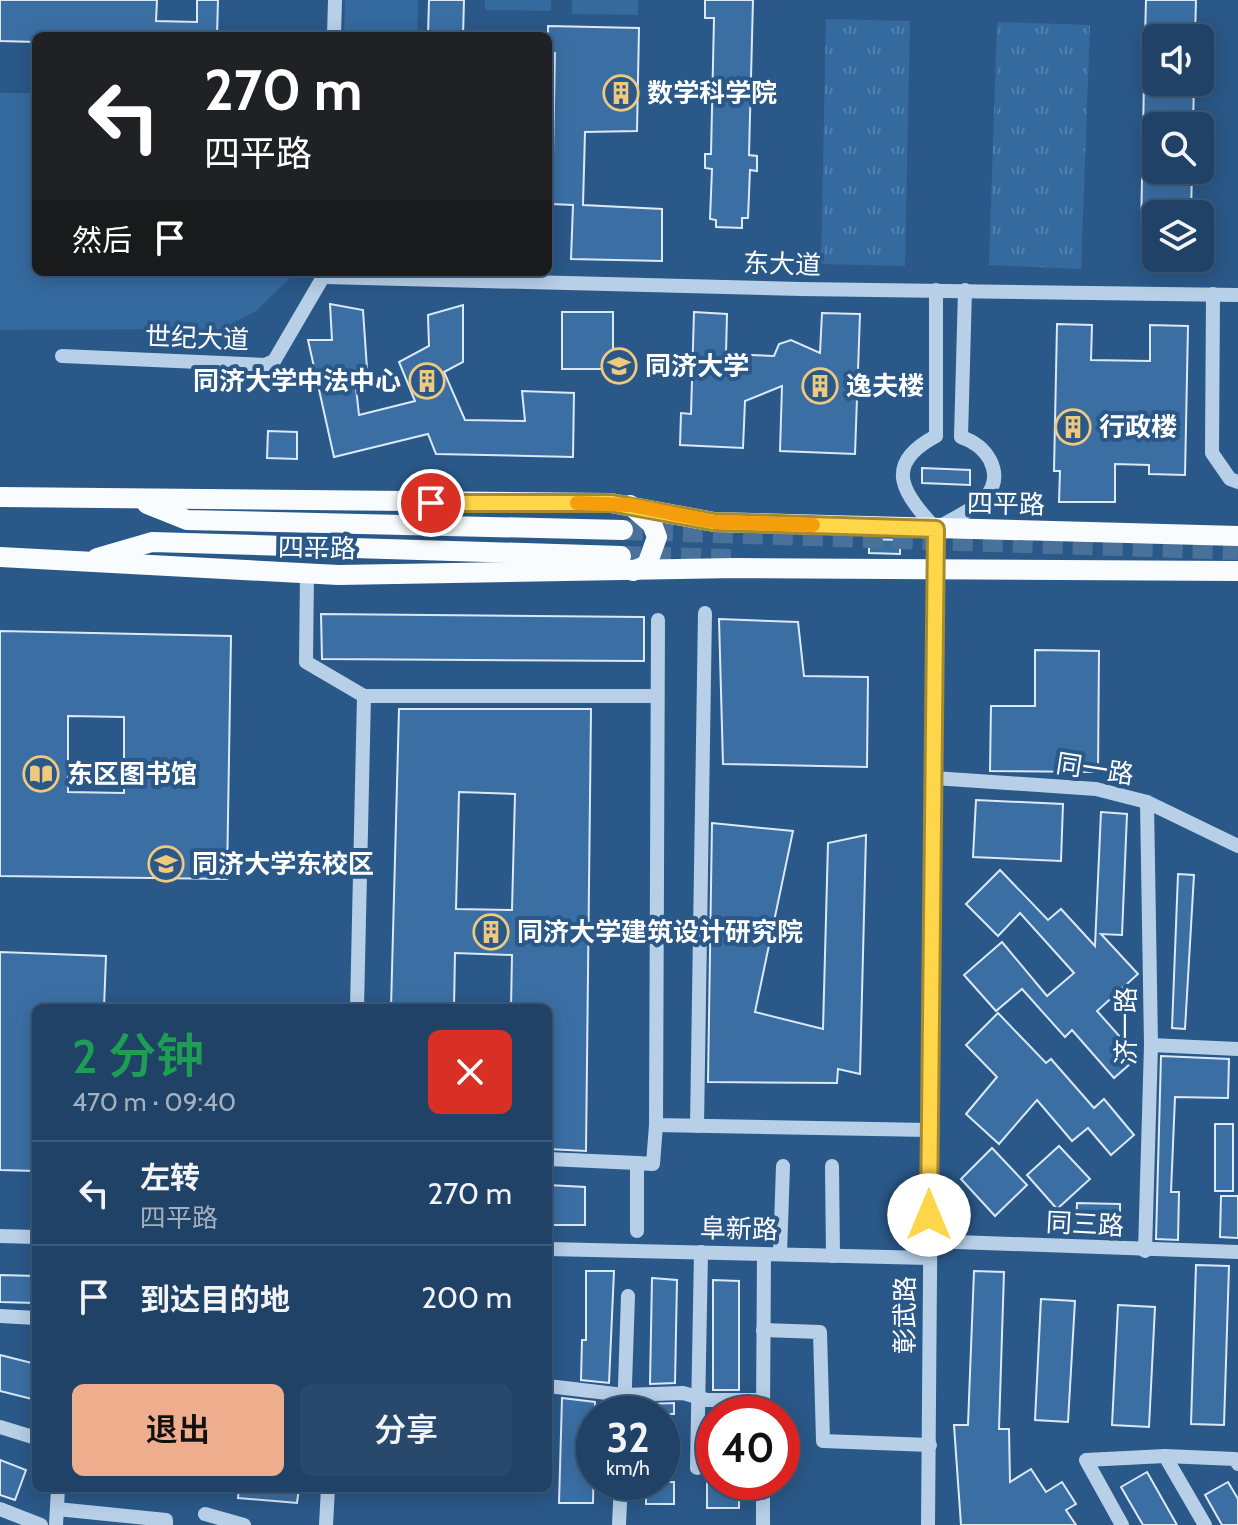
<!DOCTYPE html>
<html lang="zh">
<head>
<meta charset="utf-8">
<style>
  :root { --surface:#204266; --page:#28496c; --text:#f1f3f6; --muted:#a2b0bf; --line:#3d5b7a; --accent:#eead8d }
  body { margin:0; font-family:Cabin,"Noto Sans SC",sans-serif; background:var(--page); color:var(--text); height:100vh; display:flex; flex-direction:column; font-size:30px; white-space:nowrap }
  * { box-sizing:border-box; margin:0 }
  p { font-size:26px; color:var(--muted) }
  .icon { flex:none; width:44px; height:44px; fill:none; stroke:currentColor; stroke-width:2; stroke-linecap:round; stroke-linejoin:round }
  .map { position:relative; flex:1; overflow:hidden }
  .sheet { position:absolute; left:32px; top:1004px; width:520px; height:488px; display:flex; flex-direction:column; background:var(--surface); border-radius:12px; box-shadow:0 4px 20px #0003,0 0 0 2px var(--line) }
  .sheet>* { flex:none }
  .top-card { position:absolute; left:32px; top:32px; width:520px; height:244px; border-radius:12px; box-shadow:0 4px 20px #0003,0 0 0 2px var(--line); background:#202124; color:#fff; overflow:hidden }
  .tools { position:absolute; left:1142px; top:24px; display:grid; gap:16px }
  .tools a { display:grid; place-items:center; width:72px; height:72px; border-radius:12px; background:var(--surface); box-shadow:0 4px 20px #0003,0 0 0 2px var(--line); font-size:40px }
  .speed { position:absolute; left:576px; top:1396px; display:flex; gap:16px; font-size:40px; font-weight:700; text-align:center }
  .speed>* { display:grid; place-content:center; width:104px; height:104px; border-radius:50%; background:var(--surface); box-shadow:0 4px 20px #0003,0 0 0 2px var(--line); line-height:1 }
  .speed small { font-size:20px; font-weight:400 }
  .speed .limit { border:12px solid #d22; background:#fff; color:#111 }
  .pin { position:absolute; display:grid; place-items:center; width:68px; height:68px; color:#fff; margin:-34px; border:4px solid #fff; border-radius:50%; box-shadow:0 2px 8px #0007 }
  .me { position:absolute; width:88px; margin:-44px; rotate:0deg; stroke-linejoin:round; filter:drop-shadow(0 0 6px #0008) }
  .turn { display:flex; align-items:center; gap:28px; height:168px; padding:0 40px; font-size:36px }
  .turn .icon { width:104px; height:104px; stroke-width:2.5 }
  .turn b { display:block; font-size:56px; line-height:68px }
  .then { display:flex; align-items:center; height:76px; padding:0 40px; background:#0003; gap:16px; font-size:30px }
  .round { display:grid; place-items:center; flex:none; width:84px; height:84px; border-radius:12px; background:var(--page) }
  .summary { display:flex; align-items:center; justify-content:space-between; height:136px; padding:0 40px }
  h1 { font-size:48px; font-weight:600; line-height:60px; color:#1e9e55 }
  .cta { display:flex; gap:16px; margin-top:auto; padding:16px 40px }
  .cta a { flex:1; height:92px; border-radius:12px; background:var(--accent); color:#111; font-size:32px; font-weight:600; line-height:92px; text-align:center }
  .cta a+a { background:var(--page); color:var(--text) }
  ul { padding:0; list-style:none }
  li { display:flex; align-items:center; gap:24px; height:104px; padding:0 40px; border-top:2px solid var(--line) }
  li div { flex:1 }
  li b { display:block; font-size:30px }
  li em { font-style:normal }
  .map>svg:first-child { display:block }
</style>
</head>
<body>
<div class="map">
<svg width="1238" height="1525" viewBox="0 0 1238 1525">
  <defs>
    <pattern id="grass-tufts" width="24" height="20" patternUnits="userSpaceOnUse" patternTransform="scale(2)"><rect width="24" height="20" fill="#356a9f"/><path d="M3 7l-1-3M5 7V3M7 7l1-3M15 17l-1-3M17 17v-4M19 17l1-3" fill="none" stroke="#5380ad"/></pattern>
  </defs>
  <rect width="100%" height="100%" fill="#2a5888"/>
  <g fill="url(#grass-tufts)">
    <polygon points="826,19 910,21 905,266 821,264"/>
    <polygon points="997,22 1090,25 1081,269 989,265"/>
  </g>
  <g fill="#356a9f">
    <polygon points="345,0 418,0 417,36 344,36"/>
    <polygon points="485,0 551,0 551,11 485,10"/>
    <polygon points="572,0 638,0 638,15 572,14"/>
    <polygon points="0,93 36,93 36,272 293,272 290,278 256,311 220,329 0,330"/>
  </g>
  <g fill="#3b6fa4" stroke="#dbe9f7" stroke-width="2" fill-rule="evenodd">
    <polygon points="0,0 157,0 156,21 197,22 197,0 218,0 217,36 36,36 36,42 0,41"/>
    <polygon points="429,0 464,0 463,36 428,36"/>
    <polygon points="705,0 753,0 749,155 757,156 757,171 750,170 748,218 742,218 742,228 716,227 716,220 710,219 712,169 705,168 705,154 711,154 714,18 705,18"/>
    <polygon points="1146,0 1196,0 1195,38 1145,38"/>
    <polygon points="548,26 639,28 637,131 585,132 583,205 662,209 662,261 571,259 573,205 552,204 555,53 548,52"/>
    <polygon points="1144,82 1194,82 1193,126 1156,126 1156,170 1192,170 1191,214 1156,214 1156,230 1141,229"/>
    <polygon points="330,304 363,310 367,369 354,369 359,415 415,401 399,362 429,346 428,315 463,305 463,362 444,372 465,420 525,421 522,391 574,393 573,457 436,454 428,434 334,457 308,340 332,340"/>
    <rect x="562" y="312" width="51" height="57"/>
    <polygon points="694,312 727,314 726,354 774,356 779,344 791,340 820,353 822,313 860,314 855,454 780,451 782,386 745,401 743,448 680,445 681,413 691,414"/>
    <polygon points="1057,324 1092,325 1091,360 1150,361 1150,325 1188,326 1185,475 1149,474 1149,465 1115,464 1115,502 1059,502 1060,471 1054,471"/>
    <polygon points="268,431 297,432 297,459 267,458"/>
    <polygon points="922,468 970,470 970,485 922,483"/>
    <polygon points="869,539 900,540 900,554 869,553"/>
    <polygon points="321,614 644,617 644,661 322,659"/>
    <polygon points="719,619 798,622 804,676 868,677 867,767 723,764"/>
    <path d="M0,631L231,636L227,879L0,876ZM68,716L124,717V793L68,792Z"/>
    <polygon points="1035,650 1099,651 1098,772 990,771 991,706 1035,706"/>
    <path d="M399,709H591L586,1151L548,1149V1008H511L512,955L455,953L454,1008H391ZM459,792L515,794L512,910L456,909Z"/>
    <polygon points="976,800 1063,804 1061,861 973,857"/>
    <polygon points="1101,812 1127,814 1122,935 1101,934 1138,974 1097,1011 1138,1057 1114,1078 1072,1030 1065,1037 1022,989 996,1011 964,975 1002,942 1047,996 1074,973 1020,913 998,936 966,904 1000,870 1048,920 1061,909 1095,946"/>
    <polygon points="712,823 793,831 755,1012 823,1029 828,843 866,835 860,1074 838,1069 837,1083 708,1082"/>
    <polygon points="1178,874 1194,875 1185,1029 1172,1028"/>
    <polygon points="0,952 106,956 104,1008 36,1008 36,1171 0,1170"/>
    <polygon points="998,1013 1046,1063 1051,1059 1094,1108 1104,1099 1134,1135 1111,1155 1088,1128 1072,1141 1037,1100 999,1144 966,1114 997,1077 966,1045"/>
    <polygon points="1161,1056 1229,1059 1228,1098 1175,1097 1171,1192 1179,1192 1178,1240 1156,1239"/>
    <rect x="1215" y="1124" width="18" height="67"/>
    <polygon points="1059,1146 1090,1179 1057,1209 1027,1175"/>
    <polygon points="992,1148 1027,1185 995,1216 961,1179"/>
    <polygon points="548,1185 585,1187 585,1225 548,1225"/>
    <polygon points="1221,1196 1238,1196 1238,1238 1220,1237"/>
    <polygon points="1077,1203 1120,1204 1120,1237 1076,1235"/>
    <polygon points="1196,1265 1229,1266 1224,1425 1191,1424"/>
    <polygon points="586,1271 614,1271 609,1383 581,1380 582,1340 586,1340"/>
    <polygon points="974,1271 1004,1272 999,1429 1009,1429 1010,1482 1031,1469 1046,1492 1062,1482 1076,1504 1066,1510 1076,1525 961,1525 954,1425 968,1425"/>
    <polygon points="0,1275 36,1276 36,1303 0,1302"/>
    <polygon points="652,1278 677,1280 675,1383 650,1384"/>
    <polygon points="713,1280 739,1281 739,1390 713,1390"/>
    <polygon points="1041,1299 1075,1301 1068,1422 1035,1420"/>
    <polygon points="1118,1305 1155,1307 1149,1427 1112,1425"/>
    <polygon points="0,1355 36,1364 36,1400 0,1391"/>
    <polygon points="562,1398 595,1402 593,1503 559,1503"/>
    <polygon points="674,1403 674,1414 646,1414 646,1404"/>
    <polygon points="0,1460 26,1470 15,1500 0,1495"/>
    <polygon points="1147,1472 1177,1525 1143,1525 1121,1487"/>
    <rect x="646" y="1482" width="28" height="22"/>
    <rect x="707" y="1482" width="32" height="26"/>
    <polygon points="1228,1482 1238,1499 1238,1525 1222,1525 1205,1495"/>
    <polygon points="239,1488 299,1488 297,1503 238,1498"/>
  </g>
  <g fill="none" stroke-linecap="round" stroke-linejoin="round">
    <g stroke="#4a719a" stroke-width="20" stroke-dasharray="20 10" stroke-linecap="butt">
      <polyline points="623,530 1238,550"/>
      <polyline points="621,556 733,559"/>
    </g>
    <g stroke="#b7d0e8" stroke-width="14">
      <polyline points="334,36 335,0"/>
      <polyline points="325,277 801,289 1238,295"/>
      <polyline points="1213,294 1212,453 1230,479 1238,482"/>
      <polyline points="62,356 265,365 274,361 326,272"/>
      <path d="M940,526C965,512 1008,496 990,460C984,449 973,441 961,437L965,290"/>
      <path d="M936,529C904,494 881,465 936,436V290"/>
      <polyline points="307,574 306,662 364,696 357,1008"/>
      <polyline points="658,620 656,1125 929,1130"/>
      <polyline points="364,696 657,696"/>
      <polyline points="934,778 1096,789 1147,802 1238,846"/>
      <polyline points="1151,1045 1238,1049"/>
      <polyline points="697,1126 705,613"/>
      <polyline points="548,1159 637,1163 637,1231"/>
      <polyline points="637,1163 653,1164 656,1125"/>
      <polyline points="832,1166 833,1256"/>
      <polyline points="0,1236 36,1237"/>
      <polyline points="929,1241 1238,1252"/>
      <polyline points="548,1249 929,1258"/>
      <polyline points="1145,1251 1151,1045 1147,802"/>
      <polyline points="780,1254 783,1166"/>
      <polyline points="0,1316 36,1318"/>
      <polyline points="763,1330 820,1332 823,1441 930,1445"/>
      <polyline points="548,1386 624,1395 683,1393 707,1400 763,1400"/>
      <polyline points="624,1414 628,1296"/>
      <polyline points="763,1414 764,1254"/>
      <polyline points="0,1427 36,1438"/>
      <polyline points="1165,1456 1235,1459 1238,1464"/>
      <polyline points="697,1468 701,1252"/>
      <polyline points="0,1509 41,1525"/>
      <polyline points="57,1509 166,1520 166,1525"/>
      <polyline points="205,1514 244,1525"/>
      <polyline points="56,1525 58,1488"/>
      <polyline points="326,1525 328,1488"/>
      <polyline points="619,1525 621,1482"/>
      <polyline points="763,1525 763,1482"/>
      <polyline points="928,1525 936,529"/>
      <polyline points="1122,1525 1086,1460 1165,1456 1205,1525"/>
    </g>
    <g stroke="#f9fcfe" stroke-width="20">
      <polyline points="0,497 611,503 714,522 1238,536"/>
      <polyline points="147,504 187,520 623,530"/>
      <polyline points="630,505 652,524 657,537 647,565 633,571"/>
      <polyline points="0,557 338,575 736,568 1238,571"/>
      <polyline points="97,558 152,542 621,556"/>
    </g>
  </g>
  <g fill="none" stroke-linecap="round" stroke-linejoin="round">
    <defs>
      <polyline id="route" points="431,503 611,503 714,522 936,529 929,1215"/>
    </defs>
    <use href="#route" stroke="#a68a30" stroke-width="20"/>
    <use href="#route" stroke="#ffd54a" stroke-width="14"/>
    <polyline stroke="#f59e0b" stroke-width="14" points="577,503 630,505 714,522 813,525"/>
  </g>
  <defs>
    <symbol id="building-ring" viewBox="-11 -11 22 22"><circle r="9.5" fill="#2a5888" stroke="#eec97f" stroke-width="1.5"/><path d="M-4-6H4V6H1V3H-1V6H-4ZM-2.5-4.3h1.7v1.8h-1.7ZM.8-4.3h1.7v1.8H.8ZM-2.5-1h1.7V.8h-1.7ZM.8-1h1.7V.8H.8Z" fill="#eec97f"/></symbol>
    <symbol id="university-ring" viewBox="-11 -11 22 22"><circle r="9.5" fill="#2a5888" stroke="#eec97f" stroke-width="1.5"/><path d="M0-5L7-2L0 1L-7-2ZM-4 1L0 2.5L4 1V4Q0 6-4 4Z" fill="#eec97f"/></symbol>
    <symbol id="library-ring" viewBox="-11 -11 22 22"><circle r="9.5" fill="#2a5888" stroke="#eec97f" stroke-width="1.5"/><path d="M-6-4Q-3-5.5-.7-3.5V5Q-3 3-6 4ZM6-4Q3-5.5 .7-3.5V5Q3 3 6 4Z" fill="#eec97f"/></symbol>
    <symbol id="school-ring" viewBox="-11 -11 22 22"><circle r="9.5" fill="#2a5888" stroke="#eec97f" stroke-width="1.5"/><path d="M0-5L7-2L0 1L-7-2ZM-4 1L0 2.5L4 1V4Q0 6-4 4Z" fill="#eec97f"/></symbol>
  </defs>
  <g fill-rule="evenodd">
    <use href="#building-ring" x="601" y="73" width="40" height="40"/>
    <use href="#university-ring" x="599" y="346" width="40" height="40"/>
    <use href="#building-ring" x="407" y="361" width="40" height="40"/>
    <use href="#building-ring" x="800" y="366" width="40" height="40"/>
    <use href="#building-ring" x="1053" y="407" width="40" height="40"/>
    <use href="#library-ring" x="21" y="754" width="40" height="40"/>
    <use href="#school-ring" x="146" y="844" width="40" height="40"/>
    <use href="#building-ring" x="471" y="912" width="40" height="40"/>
  </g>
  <g text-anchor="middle" stroke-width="8" stroke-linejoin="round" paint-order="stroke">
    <g font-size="26" font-weight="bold" fill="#fff" stroke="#2a5888" text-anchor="start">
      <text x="647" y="102">数学科学院</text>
      <text x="645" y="375">同济大学</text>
      <text x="401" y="390" text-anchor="end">同济大学中法中心</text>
      <text x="846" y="395">逸夫楼</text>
      <text x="1099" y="436">行政楼</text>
      <text x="67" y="783">东区图书馆</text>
      <text x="192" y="873">同济大学东校区</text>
      <text x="517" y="941">同济大学建筑设计研究院</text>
    </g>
    <g font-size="26" fill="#fff" stroke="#2a5888">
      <text transform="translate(782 264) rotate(2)" y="9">东大道</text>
      <text transform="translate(197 338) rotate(2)" y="9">世纪大道</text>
      <text transform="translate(1006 504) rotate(1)" y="9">四平路</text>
      <text transform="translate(317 548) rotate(1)" y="9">四平路</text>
      <text transform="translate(1095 769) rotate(9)" y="9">同一路</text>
      <text transform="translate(1126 1026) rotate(-90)" y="9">济一路</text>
      <text transform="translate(1085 1224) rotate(3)" y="9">同三路</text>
      <text transform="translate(739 1229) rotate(1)" y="9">阜新路</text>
      <text transform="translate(905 1315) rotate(-90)" y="9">彰武路</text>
    </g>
  </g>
</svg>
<div class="tools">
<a><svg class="icon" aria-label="sound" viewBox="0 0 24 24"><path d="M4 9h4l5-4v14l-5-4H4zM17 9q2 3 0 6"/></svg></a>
<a><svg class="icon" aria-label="search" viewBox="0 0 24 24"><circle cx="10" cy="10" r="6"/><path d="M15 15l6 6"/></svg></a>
<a><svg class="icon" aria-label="layers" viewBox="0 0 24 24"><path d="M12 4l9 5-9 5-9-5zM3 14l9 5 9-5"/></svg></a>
</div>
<div class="speed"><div>32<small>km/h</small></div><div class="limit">40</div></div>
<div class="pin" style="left:431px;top:503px;background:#d93025"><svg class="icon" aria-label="arrive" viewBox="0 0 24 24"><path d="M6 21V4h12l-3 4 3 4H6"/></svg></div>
<svg class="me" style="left:929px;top:1215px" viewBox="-20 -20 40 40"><circle r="19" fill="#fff"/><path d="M0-13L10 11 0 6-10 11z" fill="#ffd54a"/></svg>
<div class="top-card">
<div class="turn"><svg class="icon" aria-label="left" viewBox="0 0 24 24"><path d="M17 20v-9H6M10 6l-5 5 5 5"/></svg><div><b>270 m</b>四平路</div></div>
<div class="then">然后<svg class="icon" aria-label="arrive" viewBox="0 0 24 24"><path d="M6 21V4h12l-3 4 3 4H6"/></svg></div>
</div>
<section class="sheet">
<div class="summary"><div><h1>2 分钟</h1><p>470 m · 09:40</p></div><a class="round" style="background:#d93025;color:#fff"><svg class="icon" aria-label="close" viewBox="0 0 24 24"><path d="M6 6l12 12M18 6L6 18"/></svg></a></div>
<ul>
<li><svg class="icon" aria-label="left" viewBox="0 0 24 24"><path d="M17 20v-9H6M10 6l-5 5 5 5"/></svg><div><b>左转</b><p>四平路</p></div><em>270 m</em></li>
<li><svg class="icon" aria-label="arrive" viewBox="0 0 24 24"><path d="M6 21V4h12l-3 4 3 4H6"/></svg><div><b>到达目的地</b></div><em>200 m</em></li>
</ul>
<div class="cta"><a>退出</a><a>分享</a></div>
</section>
</div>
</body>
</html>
